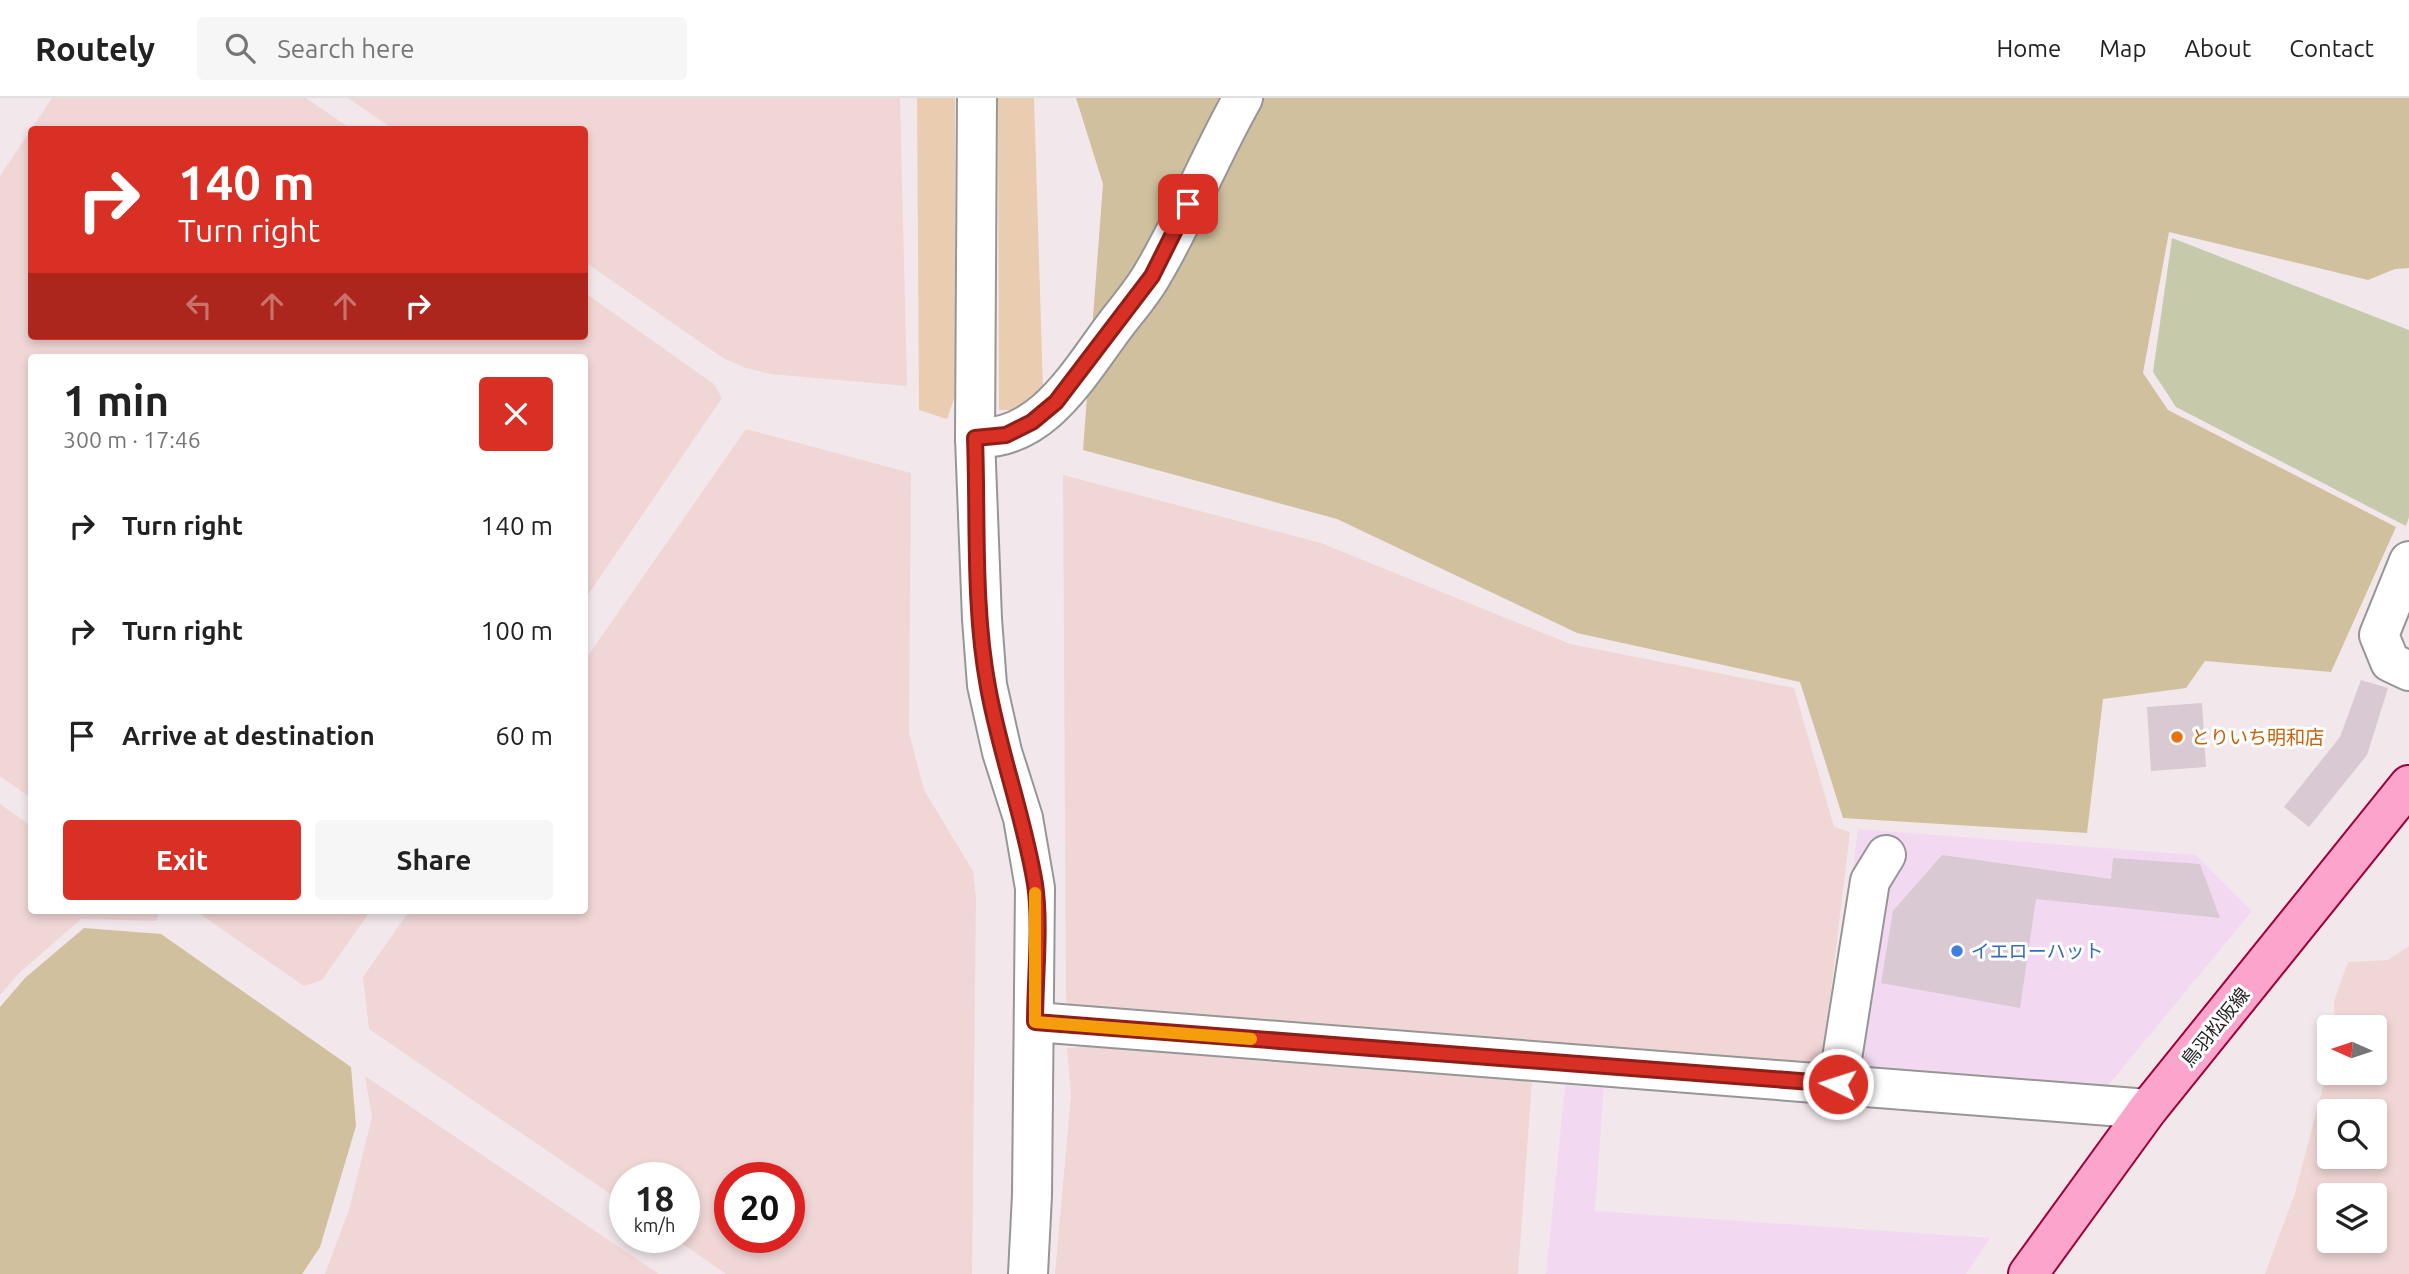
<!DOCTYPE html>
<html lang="en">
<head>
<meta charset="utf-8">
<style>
  :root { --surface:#fff; --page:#f6f6f6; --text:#222; --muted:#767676; --line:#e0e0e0; --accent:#d93025 }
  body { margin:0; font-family:Ubuntu,"Noto Sans JP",sans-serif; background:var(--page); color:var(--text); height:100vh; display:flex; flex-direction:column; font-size:26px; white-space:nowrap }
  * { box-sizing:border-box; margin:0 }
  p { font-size:23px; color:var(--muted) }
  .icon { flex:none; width:38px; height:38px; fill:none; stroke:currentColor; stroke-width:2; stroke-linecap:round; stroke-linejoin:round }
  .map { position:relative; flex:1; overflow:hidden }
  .details { position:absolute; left:28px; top:256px; width:560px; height:560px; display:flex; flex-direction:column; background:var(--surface); border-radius:7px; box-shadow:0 4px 10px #0003 }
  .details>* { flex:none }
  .top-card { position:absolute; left:28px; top:28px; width:560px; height:214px; border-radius:7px; box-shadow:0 4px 10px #0003; background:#d93025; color:#fff; overflow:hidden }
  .needle { width:46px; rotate:273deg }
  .tools { position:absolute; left:2317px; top:917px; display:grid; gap:14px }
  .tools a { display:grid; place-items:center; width:70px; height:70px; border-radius:7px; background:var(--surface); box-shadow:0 4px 10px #0003; font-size:35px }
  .speed { position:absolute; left:609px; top:1064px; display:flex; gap:14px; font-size:35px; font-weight:700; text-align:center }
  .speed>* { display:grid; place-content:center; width:91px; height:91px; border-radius:50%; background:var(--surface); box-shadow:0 4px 10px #0003; line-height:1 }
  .speed small { font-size:18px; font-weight:400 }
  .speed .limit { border:10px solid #d22; background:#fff; color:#111 }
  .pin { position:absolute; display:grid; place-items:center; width:60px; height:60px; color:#fff; margin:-30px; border-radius:14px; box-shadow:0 4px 10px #0006 }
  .me { position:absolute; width:77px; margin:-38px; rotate:274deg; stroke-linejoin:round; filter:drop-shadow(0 0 5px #0008) }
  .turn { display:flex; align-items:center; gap:24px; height:147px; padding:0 35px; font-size:32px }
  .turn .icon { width:91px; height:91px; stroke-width:2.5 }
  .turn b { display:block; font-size:49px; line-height:60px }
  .lanes { display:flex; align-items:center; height:66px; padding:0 35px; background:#0003; justify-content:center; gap:35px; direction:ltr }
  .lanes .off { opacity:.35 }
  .round { display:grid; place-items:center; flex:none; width:74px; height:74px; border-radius:7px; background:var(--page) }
  .head { display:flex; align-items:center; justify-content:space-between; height:119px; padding:0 35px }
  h1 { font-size:42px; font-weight:700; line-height:52px }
  .cta { display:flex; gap:14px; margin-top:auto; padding:14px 35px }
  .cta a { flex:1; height:80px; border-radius:7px; background:var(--accent); color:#fff; font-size:28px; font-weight:700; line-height:80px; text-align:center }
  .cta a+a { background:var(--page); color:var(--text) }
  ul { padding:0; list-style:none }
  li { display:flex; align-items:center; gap:21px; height:105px; padding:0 35px }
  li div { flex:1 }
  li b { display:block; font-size:26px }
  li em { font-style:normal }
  header { display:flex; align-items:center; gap:42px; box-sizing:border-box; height:98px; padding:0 35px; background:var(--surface); border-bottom:2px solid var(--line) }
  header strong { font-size:33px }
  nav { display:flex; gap:38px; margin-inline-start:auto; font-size:24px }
  .search { width:490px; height:63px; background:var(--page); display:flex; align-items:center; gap:18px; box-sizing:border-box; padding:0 24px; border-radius:7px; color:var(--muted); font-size:26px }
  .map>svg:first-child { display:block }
</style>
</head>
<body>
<header>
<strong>Routely</strong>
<div class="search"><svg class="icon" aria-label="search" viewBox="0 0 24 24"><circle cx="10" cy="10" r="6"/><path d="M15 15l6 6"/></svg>Search here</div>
<nav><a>Home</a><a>Map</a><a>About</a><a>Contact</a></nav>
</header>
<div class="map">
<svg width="2409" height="1176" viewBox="0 0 2409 1176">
  <rect width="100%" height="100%" fill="#f2e8ec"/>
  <g fill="#f2d9f1">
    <polygon points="1858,731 2196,757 2252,813 2102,995 1826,973"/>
    <polygon points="1565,987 1604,990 1595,1113 1990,1140 1966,1176 1546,1176"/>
  </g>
  <g fill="#f0d6d5" fill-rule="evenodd">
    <polygon points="52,0 306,0 351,31 32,32 32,238 584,238 585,195 714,286 722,300 585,501 584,259 32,259 31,700 0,678 0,78"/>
    <polygon points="348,0 900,0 907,288 770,276 746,270 723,260 585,164 584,32 393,31"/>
    <path d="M746,331L911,375L909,635L924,692L973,773L976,800L972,1176H726L673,1139H684V1080H625V1106L369,931L363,879L410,812H584L585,562ZM730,1080H789V1139H730Z"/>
    <polygon points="1063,377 1321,445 1570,546 1794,590 1834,729 1850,734 1822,967 1079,910 1066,904"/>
    <polygon points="0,706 31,728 32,812 154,812 159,815 156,823 81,821 18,876 0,897"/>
    <polygon points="194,812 371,812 322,882 304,888"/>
    <path d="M2409,848V1176H2265L2295,1095L2329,966V975H2375V929H2335L2334,903L2348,864L2388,862ZM2375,1013V1059H2329V1013ZM2375,1097V1143H2329V1097Z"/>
    <polygon points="1111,947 1532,983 1518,1176 1055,1176 1071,997 1067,950"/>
    <polygon points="365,978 659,1176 325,1176 349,1112 372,1019"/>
  </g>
  <g fill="#eaccb0">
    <polygon points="917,0 955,0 955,298 947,321 919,312"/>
    <polygon points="998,0 1034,0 1043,291 1018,312 999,312"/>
  </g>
  <g fill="#d0c09e">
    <polygon points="1076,0 2409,0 2409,170 2395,171 2368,182 2169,134 2143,275 2168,312 2396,429 2331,574 2205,563 2186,590 2103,601 2087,735 1843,720 1800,584 1577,535 1337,421 1083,352 1103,86"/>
    <polygon points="84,830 161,836 351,969 356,1028 320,1149 302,1176 0,1176 0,909 25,880"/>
  </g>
  <polygon fill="#c6caaa" points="2172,140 2409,232 2409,419 2406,428 2176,309 2153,274"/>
  <g fill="#d9c9d2">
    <polygon points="2361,582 2388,590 2367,657 2309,729 2284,709 2340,639"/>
    <polygon points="2202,605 2206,669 2151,673 2147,609"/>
    <polygon points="1942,757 2111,781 2113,760 2200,766 2220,820 2036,801 2020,910 1881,885 1893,813"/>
  </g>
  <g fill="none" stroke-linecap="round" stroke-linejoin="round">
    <defs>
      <g id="minor">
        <polyline points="977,0 975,340 982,521 987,587 1002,654 1023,720 1035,790 1032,1097 1028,1176"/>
        <path d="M975,340C1039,343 1075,282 1108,237C1122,217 1140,198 1152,177C1186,120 1210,58 1243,0"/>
        <polyline points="2409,463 2379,537 2390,564 2409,573"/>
        <polyline points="1035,924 2148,1011"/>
        <polyline points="1838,986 1870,783 1886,757"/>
      </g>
      <polyline id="major" points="2028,1176 2148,1011 2409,687"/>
    </defs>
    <use href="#minor" stroke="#969696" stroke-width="42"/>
    <use href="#major" stroke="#9e0139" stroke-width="42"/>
    <use href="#minor" stroke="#fff" stroke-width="38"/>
    <use href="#major" stroke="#fba4cc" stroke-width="38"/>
  </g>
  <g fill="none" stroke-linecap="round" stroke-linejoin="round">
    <defs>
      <path id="route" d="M1188,106L1152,178L1056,304L1032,324L1006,337L975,340C978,422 973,508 988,589C1000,656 1024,719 1035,786C1041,826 1035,882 1035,924L1838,986"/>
    </defs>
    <use href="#route" stroke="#8d1f18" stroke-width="18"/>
    <use href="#route" stroke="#d93025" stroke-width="12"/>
    <polyline stroke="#f59e0b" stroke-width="12" points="1035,795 1035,924 1251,941"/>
  </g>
  <circle fill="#e8710a" stroke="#fff" stroke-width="2.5" cx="2177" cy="639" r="7"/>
  <circle fill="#3f7fe0" stroke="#fff" stroke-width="2.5" cx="1957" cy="853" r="7"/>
  <g text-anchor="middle" stroke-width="6" stroke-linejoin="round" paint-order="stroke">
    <g font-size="19" fill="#c56008" stroke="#fff" text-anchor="start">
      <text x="2191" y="646">とりいち明和店</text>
    </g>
    <g font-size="19" fill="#366cbe" stroke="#fff" text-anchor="start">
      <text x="1971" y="860">イエローハット</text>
    </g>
    <g font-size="19" fill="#222" stroke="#fff">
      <text transform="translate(2215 929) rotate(-51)" y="7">鳥羽松阪線</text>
    </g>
  </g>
</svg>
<div class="tools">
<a><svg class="needle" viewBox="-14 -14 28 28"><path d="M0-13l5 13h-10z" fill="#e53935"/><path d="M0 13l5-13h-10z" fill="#767676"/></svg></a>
<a><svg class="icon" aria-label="search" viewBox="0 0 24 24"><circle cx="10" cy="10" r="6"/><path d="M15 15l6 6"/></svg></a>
<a><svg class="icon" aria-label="layers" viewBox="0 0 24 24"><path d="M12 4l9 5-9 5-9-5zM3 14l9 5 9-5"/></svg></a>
</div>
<div class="speed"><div>18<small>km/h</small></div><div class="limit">20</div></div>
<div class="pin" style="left:1188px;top:106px;background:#d93025"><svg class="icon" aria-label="arrive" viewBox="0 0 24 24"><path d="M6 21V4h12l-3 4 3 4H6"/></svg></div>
<svg class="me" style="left:1838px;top:986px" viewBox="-20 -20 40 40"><circle r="17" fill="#d93025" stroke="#fff" stroke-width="3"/><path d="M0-11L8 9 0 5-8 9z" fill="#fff"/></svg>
<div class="top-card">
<div class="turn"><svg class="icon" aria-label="right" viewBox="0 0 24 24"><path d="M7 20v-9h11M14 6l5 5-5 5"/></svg><div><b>140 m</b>Turn right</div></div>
<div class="lanes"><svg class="icon off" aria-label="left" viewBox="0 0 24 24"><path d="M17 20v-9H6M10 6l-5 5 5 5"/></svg><svg class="icon off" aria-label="ahead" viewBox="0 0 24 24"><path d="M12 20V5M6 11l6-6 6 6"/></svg><svg class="icon off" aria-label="ahead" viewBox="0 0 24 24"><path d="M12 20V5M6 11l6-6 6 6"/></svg><svg class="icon" aria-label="right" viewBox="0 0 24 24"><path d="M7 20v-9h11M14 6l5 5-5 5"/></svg></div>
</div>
<section class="details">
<div class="head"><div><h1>1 min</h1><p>300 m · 17:46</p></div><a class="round" style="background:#d93025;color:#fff"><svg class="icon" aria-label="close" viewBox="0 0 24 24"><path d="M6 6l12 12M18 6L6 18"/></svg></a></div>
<ul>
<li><svg class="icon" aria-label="right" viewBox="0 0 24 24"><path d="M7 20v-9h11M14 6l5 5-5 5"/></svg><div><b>Turn right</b></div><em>140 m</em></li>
<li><svg class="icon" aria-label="right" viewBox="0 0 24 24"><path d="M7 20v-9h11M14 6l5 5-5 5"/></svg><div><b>Turn right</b></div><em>100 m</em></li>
<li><svg class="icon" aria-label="arrive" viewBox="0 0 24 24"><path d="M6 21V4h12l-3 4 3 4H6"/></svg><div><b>Arrive at destination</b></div><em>60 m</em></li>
</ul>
<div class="cta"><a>Exit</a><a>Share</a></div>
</section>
</div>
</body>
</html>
